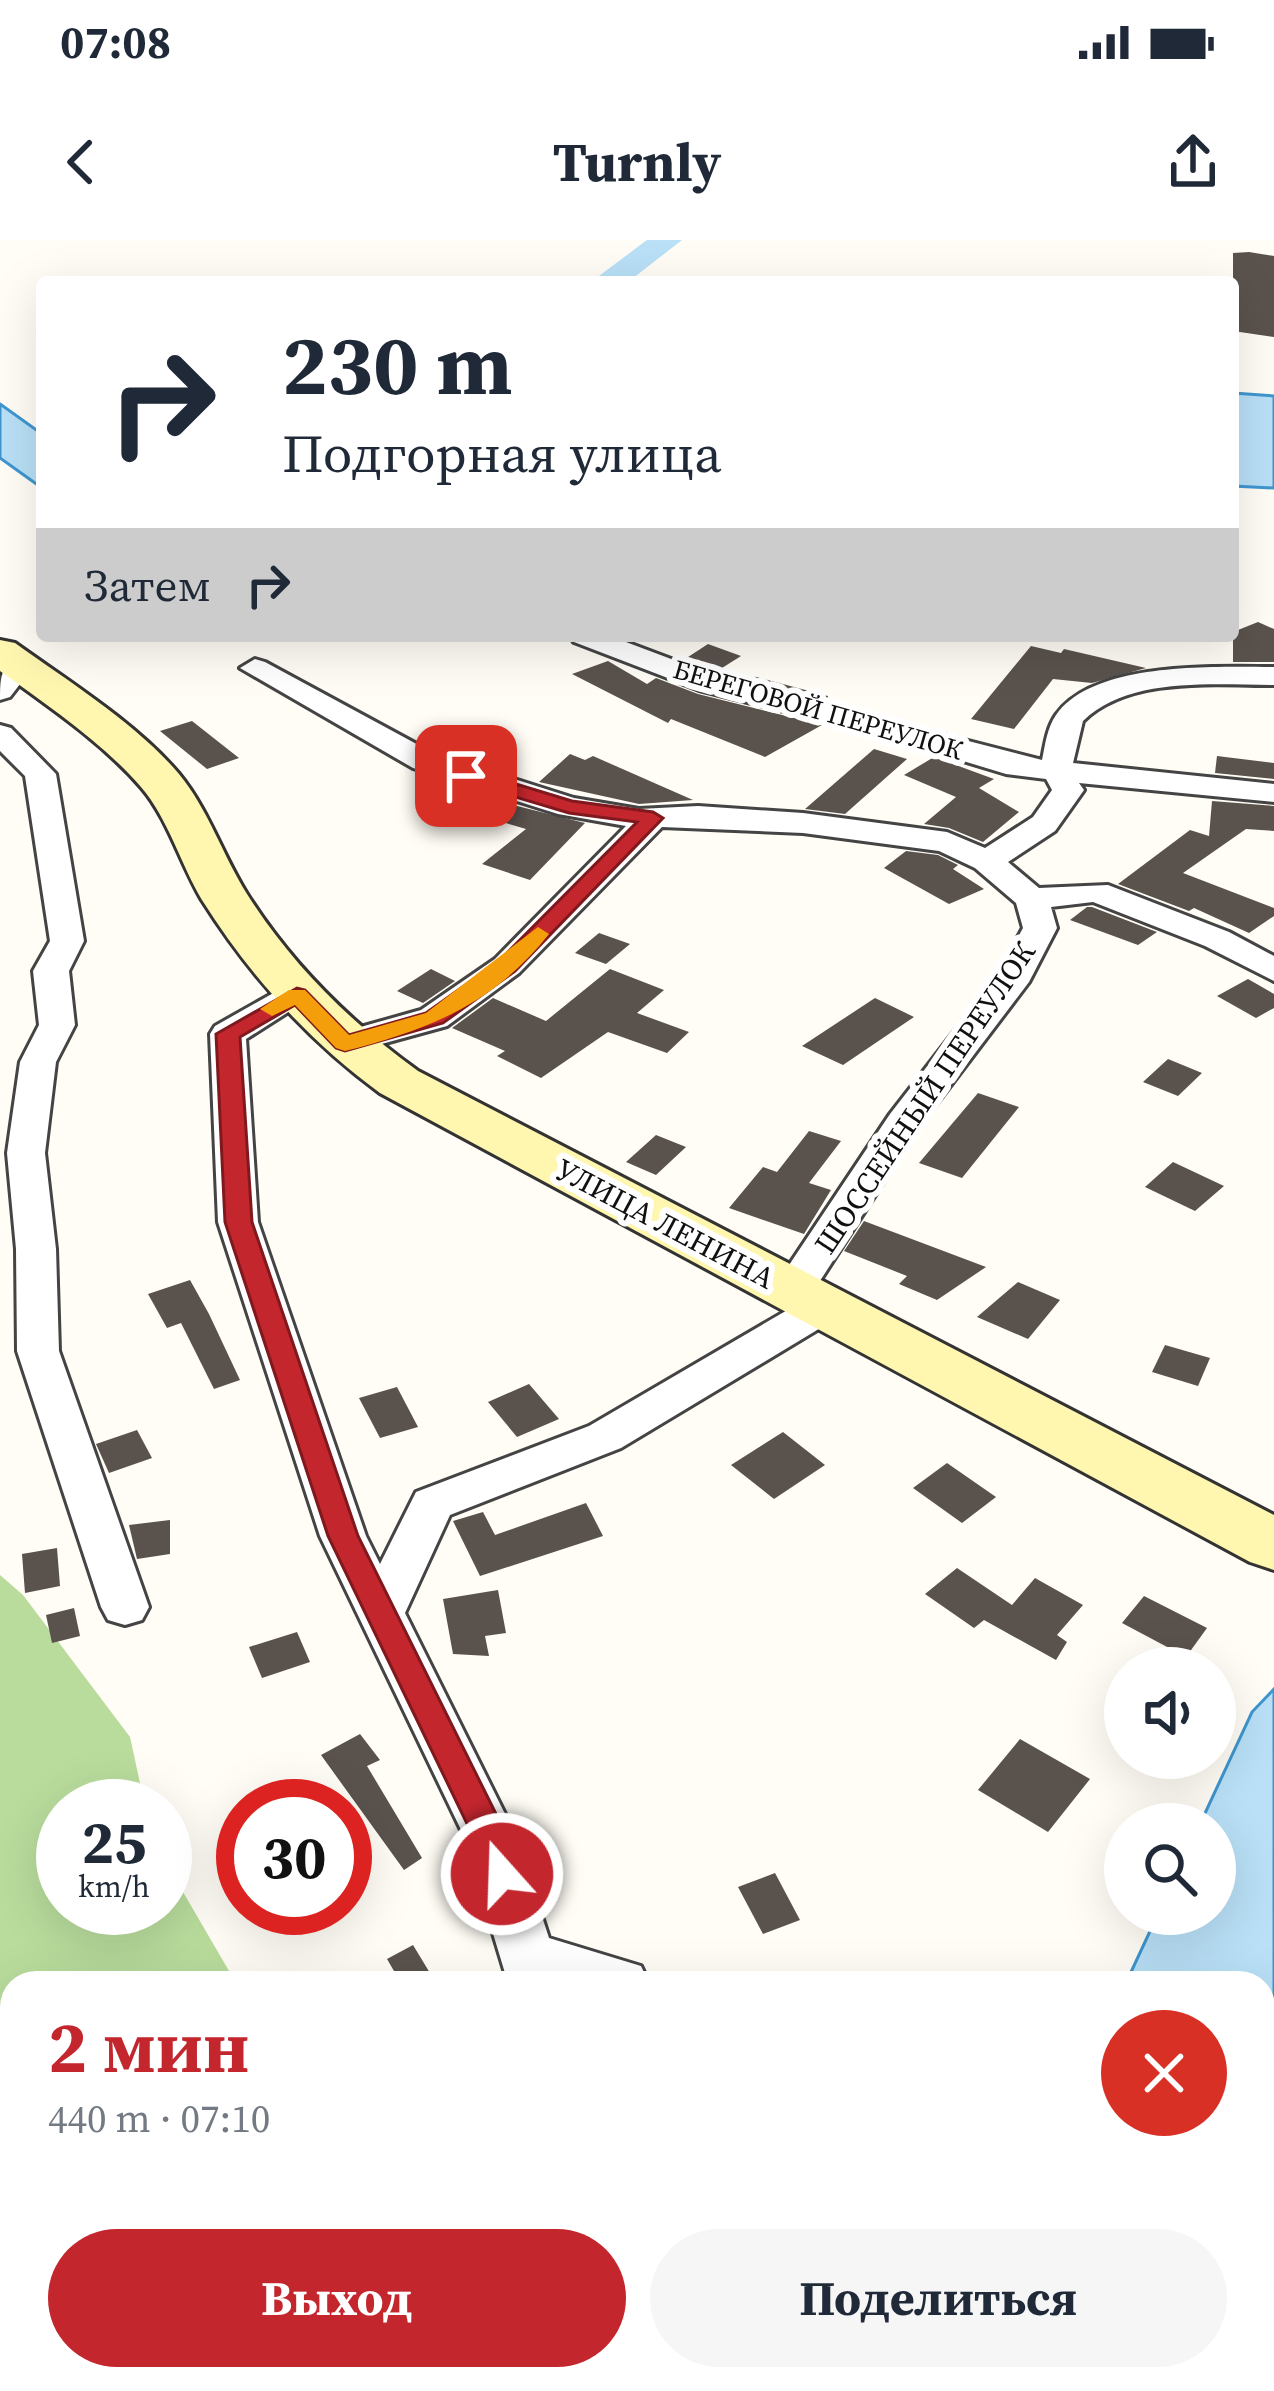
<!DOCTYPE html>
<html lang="ru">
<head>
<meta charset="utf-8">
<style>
  :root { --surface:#fff; --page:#f6f6f7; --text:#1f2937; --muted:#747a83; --accent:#c4262e }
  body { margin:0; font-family:"Source Serif 4",serif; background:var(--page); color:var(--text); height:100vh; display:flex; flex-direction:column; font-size:45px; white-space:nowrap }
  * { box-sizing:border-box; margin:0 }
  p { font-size:39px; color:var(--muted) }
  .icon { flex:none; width:66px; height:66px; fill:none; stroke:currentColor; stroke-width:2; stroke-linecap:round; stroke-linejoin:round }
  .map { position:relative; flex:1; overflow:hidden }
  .details { position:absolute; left:0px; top:1731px; width:1275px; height:420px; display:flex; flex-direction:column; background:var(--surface); border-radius:36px 36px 0 0; box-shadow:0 12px 48px #0002 }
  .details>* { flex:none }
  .top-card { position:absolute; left:36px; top:36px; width:1203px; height:366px; border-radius:12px; box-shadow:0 12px 48px #0002; background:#fff; color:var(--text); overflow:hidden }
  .fabs { position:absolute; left:1104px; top:1407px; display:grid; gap:24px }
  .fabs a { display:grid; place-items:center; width:132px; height:132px; border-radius:50%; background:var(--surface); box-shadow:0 12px 48px #0002; font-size:60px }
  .speed { position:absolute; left:36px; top:1539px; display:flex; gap:24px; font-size:60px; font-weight:700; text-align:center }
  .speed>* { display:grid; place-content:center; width:156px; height:156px; border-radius:50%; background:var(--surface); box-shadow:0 12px 48px #0002; line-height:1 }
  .speed small { font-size:30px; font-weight:400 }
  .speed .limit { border:18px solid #d22; background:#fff; color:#111 }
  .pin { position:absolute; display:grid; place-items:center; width:102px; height:102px; color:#fff; margin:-51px; border-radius:24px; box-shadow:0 6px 18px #0006 }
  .me { position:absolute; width:132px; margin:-66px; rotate:340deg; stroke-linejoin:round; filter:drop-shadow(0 0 9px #0008) }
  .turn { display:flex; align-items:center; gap:42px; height:252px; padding:0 48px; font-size:54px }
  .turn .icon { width:156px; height:156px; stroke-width:2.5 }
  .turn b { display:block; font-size:84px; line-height:102px }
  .then { display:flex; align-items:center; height:114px; padding:0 48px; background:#0003; gap:24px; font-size:45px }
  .round { display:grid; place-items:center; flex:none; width:126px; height:126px; border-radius:63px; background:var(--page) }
  .headline { display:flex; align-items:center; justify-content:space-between; height:204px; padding:0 48px }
  h1 { font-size:72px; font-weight:700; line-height:90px; color:var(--accent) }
  .cta { display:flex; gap:24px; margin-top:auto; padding:24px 48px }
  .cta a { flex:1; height:138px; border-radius:72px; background:var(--accent); color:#fff; font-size:48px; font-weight:700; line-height:138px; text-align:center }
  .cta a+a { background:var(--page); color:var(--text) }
  .status { display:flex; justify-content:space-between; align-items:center; height:84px; padding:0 60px; background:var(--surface); direction:ltr }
  .status svg { height:33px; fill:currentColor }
  header { display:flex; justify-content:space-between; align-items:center; height:156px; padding:0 48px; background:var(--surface); font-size:54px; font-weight:700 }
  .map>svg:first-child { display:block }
</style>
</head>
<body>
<div class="status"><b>07:08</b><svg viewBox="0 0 49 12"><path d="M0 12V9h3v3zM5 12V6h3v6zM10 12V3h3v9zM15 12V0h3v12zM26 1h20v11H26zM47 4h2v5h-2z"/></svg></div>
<header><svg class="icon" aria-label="back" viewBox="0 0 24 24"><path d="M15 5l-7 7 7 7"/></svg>Turnly<svg class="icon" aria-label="share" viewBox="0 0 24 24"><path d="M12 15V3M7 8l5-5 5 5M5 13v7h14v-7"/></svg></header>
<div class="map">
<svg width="1274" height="2151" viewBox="0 0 1274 2151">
  <rect width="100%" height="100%" fill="#fffdf5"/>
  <polygon fill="#b9dc9c" points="0,1335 23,1355 130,1497 145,1566 63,1566 63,1668 165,1668 165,1621 236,1743 12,1743 12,1938 0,1938"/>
  <g fill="#b9e0f7" stroke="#3f96cf" stroke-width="3">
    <polygon points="1233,153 1274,156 1274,248 1233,246"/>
    <polygon points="0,164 42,194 42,248 0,218"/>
    <polygon points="1274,1449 1274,2151 1153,2151 1153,2139 1263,2139 1263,1743 1132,1743 1131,1732 1158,1674 1215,1674 1215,1584 1200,1584 1252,1472"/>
  </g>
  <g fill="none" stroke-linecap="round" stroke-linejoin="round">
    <polygon fill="#b9e0f7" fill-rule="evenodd" points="647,0 682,0 628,42 591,42"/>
  </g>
  <g fill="#5a524d">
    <polygon points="1249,12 1274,16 1274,97 1233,91 1233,13"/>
    <polygon points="1258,382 1274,389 1274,422 1233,422 1233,392"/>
    <polygon points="708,404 741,416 722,428 828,456 827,460 685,419"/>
    <polygon points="1031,406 1061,413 1064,409 1146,428 1092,443 1053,439 1014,489 971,479"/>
    <polygon points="608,421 647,444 656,438 698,454 822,485 765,517 671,479 668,483 572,434"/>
    <polygon points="192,481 239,518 207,529 160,491"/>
    <polygon points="874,509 907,519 845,574 805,569"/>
    <polygon points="570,514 585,520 593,516 693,560 639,564 539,542"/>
    <polygon points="1217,516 1274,523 1274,539 1215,533"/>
    <polygon points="934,517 994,539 979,548 1019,572 983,602 949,588 924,584 956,557 904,535"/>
    <polygon points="1212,561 1274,566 1274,591 1246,589 1183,633 1274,668 1274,676 1249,693 1194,668 1189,671 1118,644 1190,590 1209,596"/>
    <polygon points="513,565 585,583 530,640 482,624 526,589 495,580"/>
    <polygon points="906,611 938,615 958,625 953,629 984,649 949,664 884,628"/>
    <polygon points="1087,667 1092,667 1157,692 1138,705 1070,680"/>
    <polygon points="599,693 630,704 606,724 575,713"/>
    <polygon points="431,729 455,741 423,763 397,751"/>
    <polygon points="610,729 664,750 637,773 689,792 667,813 608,792 541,838 497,816 505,811 452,788 493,758 546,781"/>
    <polygon points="1248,739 1274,754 1274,768 1256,778 1217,756"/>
    <polygon points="875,758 914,777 843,825 802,806"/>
    <polygon points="1168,819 1202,833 1178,856 1143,842"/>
    <polygon points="978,853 1019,867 962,938 919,923"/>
    <polygon points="809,891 841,901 809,943 831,950 804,994 729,968 763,927 777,932"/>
    <polygon points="656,895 686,907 656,935 626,922"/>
    <polygon points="1173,922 1224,946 1195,971 1145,947"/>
    <polygon points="864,981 986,1027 937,1060 899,1044 907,1036 844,1011"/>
    <polygon points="190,1040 209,1074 240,1140 214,1149 181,1083 167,1088 148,1054"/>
    <polygon points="1018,1042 1060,1060 1028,1099 977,1077"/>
    <polygon points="1165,1105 1210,1118 1198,1146 1152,1132"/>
    <polygon points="529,1144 559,1179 517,1197 488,1162"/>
    <polygon points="397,1147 418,1187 380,1198 359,1158"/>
    <polygon points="137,1190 152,1218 109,1233 96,1204"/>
    <polygon points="783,1192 825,1225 774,1259 731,1225"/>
    <polygon points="947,1223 996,1257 962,1283 913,1248"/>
    <polygon points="586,1263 603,1296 480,1336 453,1281 483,1272 495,1295"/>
    <polygon points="170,1280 170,1314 137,1319 129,1285"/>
    <polygon points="57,1308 60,1346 25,1353 22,1314"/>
    <polygon points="957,1328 1012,1365 1035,1338 1083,1365 1057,1395 1067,1402 1056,1420 984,1380 974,1388 925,1354"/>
    <polygon points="498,1350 506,1393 485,1396 489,1416 453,1414 443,1359"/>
    <polygon points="1144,1356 1207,1388 1186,1417 1122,1383"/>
    <polygon points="74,1368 80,1396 52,1403 46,1375"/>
    <polygon points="297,1392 310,1422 262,1438 249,1407"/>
    <polygon points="360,1494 380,1520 367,1526 422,1618 404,1630 321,1515"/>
    <polygon points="1020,1499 1090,1539 1048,1592 978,1550"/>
    <polygon points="775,1633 800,1680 763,1694 738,1647"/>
    <polygon points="413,1705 436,1743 401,1743 387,1719"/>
  </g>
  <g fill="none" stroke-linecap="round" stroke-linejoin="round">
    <defs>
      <g id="street">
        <path d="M570,396H610L719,437L1042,520C1045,505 1047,488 1056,475C1094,421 1215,427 1274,427V445C1214,445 1129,436 1083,481L1073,523L1274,544V562L1079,543L1084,550L1055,591L1008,622L1039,648L1108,645L1229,692L1274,716V741L1205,706L1093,662L1051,667L1057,688L1029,742L919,887L809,1058L822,1054L837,1058L843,1068L837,1078L621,1208L450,1275L405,1373L515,1594L549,1698L641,1726L649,1743H508L463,1594L320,1296L218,982L210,794L215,786L284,747H310L315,755L246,799L258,982L366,1296L380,1324L416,1252L589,1186L796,1065L777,1062L771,1052L890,874L995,739L1023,688L1016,663L975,628L939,611L803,593L662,587L519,733L447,786L345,814L332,811L327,803L332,795L421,770L495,719L626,586L558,574L413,528L240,428L255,419L265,422L435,514L574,558L639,569L698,566L803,573L947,592L985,608L1033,577L1052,550L1046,539L1006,534L861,490L699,450L574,402Z"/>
        <path d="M19,417L34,426L10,457L0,460C0,441 0,423 19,417Z"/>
        <polygon points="0,485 11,488 56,534 84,701 69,731 75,785 56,822 45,913 56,1009 59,1111 149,1367 142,1380 125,1385 108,1380 101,1367 17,1111 16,1009 7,913 20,822 39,785 33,731 50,701 25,536 0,511"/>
        <polygon points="404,2139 475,2139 470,2151 399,2151"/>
      </g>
      <path id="secondary" d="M0,400L15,403C68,441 137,484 179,534C208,569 223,616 247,654C292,725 350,782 418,831L1274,1275V1330L1250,1322L380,853C308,800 250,736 202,660C181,625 168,578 141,547C102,502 48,466 0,431Z"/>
    </defs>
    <use href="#street" stroke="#444" stroke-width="6"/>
    <use href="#secondary" stroke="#333" stroke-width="6"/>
    <use href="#street" fill="#fff" fill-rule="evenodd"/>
    <use href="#secondary" fill="#fff6b0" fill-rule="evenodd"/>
  </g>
  <polygon fill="#c4262e" stroke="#7f191e" stroke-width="3" points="459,531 473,531 572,561 653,572 663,578 515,731 443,783 345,811 336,808 295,765 240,797 252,982 358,1296 506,1594 519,1634 514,1644 502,1649 490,1644 472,1594 328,1296 225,982 216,794 297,748 305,750 349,795 426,773 499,721 637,582 569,573 459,540"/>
  <path fill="#f59e0b" d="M538,687L549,694C494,764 428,790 345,811L336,808L295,765L272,776L260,769L289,750H305L349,795L426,773Z"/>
  <g text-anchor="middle" stroke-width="12" stroke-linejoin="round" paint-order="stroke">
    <g font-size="27" fill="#111" stroke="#fff">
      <text transform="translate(818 470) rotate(16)" y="9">БЕРЕГОВОЙ ПЕРЕУЛОК</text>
    </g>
    <g font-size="30" fill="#111" stroke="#fff">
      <text transform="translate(925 858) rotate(-56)" y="10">ШОССЕЙНЫЙ ПЕРЕУЛОК</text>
      <text transform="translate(665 984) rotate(28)" y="10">УЛИЦА ЛЕНИНА</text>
    </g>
  </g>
</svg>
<div class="fabs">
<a><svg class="icon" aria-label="sound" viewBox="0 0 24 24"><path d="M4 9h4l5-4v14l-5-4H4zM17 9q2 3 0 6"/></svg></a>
<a><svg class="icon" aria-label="search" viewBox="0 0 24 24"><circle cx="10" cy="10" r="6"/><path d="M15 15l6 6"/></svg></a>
</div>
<div class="speed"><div>25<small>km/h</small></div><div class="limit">30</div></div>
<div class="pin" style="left:466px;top:536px;background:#d93025"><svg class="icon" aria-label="arrive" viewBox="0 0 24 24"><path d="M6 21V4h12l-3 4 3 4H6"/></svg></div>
<svg class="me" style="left:502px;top:1634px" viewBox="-20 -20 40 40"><circle r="17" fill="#c4262e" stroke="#fff" stroke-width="3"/><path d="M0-11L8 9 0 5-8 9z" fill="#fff"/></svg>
<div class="top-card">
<div class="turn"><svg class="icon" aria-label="right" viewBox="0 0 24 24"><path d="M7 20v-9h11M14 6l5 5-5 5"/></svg><div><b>230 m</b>Подгорная улица</div></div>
<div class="then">Затем<svg class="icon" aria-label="right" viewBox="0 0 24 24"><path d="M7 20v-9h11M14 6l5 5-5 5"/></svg></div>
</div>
<section class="details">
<div class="headline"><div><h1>2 мин</h1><p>440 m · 07:10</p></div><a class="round" style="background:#d93025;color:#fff"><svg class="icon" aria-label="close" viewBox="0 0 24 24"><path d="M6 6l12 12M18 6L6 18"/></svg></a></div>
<div class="cta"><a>Выход</a><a>Поделиться</a></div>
</section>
</div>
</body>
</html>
